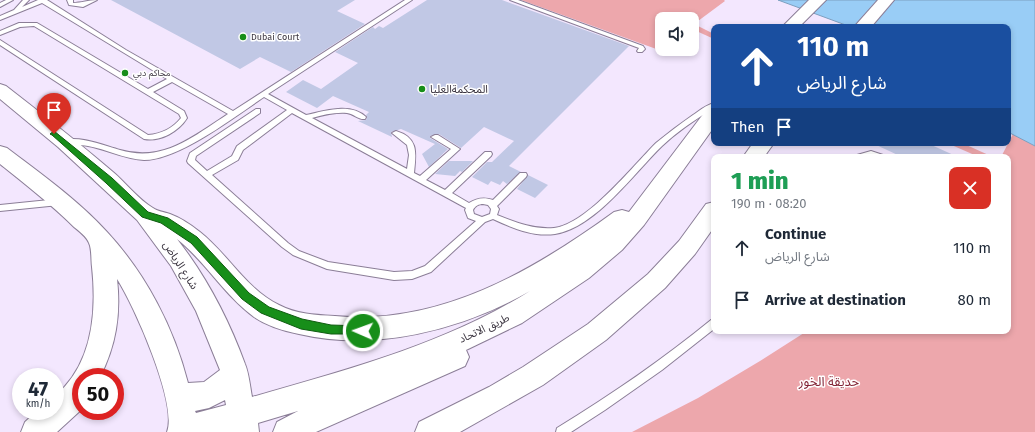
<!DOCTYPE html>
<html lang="en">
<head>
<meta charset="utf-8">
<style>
  :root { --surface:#fff; --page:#f6f6f7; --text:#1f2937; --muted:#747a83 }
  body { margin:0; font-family:"Fira Sans","Noto Sans Arabic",sans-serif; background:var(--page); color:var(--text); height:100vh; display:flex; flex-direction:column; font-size:15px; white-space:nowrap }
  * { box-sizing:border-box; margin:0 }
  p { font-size:13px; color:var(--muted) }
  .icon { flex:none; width:22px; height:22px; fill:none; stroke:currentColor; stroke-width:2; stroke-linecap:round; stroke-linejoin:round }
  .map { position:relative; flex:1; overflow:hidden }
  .panel { position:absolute; left:711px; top:154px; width:300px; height:180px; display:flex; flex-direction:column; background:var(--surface); border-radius:8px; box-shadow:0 2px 6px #0003 }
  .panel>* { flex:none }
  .hud { position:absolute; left:711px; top:24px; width:300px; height:122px; border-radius:8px; box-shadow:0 2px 6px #0003; background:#1a4fa0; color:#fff; overflow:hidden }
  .tools { position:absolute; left:655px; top:12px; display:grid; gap:8px }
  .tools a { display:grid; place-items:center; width:44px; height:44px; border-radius:8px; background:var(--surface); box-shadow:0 2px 6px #0003; font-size:20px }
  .speed { position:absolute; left:12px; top:368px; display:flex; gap:8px; font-size:20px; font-weight:700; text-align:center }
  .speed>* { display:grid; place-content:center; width:52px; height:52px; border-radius:50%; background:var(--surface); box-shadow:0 2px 6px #0003; line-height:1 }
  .speed small { font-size:10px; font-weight:400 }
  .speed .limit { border:6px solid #d22; background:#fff; color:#111 }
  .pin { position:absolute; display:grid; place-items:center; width:34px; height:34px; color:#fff; margin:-41px -17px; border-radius:50% 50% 50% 0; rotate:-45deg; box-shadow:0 0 4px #0007 }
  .pin .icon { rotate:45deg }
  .me { position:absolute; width:44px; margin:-22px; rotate:272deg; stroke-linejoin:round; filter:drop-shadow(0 0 3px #0008) }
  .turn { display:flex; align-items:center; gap:14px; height:84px; padding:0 20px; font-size:18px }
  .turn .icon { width:52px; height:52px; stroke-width:2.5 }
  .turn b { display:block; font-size:28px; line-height:34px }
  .then { display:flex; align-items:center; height:38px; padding:0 20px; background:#0003; gap:8px; font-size:15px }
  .round { display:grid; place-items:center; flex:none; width:42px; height:42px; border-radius:8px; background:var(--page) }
  .summary { display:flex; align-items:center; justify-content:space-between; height:68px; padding:0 20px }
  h1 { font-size:24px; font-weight:800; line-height:30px; color:#1e9e55 }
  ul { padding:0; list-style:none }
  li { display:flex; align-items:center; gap:12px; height:52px; padding:0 20px }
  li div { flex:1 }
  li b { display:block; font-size:15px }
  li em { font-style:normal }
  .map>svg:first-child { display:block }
</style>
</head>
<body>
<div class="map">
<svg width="1035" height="432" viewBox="0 0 1035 432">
  <rect width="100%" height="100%" fill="#f3e7fe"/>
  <g fill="#eda7ac">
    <polygon points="521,0 724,0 725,1 694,24 714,34 714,39 692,29 692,19 662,19 662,48 659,50"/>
    <polygon points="1013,134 1035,146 1035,432 632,432 698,398 760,361 807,331 1008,331 1008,157 1001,157"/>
    <polygon points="947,143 962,143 993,157 979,157"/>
  </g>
  <polygon fill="#99cdf6" stroke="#7d9fbf" points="778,0 1035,0 1035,146 1008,132 1008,27 851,27"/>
  <g fill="#c1c8e5">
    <polygon points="111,0 355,0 337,11 365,24 291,72 260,57 240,69"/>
    <polygon points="427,0 502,0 629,46 509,166 521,172 507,184 503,181 500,185 491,181 488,185 472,177 487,162 492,162 514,141 484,127 461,148 439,134 430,136 430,138 448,149 429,167 422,154 435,144 401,129 391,132 392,137 358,121 366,120 367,117 366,115 369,112 333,96 317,108 286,92 303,80 321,89 358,63 335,52 373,27 375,29 379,26 383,28"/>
    <polygon points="872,143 927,143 958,157 902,157"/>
    <polygon points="449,161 473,161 462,172 460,171 455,176 435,174"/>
    <polygon points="528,175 548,185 535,198 517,189"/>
  </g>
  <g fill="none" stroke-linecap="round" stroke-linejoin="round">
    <defs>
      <g id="service">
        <polygon points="6,0 13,0 0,7 0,3"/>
        <path d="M23,0H29L22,7L38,0H47L126,50L233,111L405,0H412L268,94L306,115C324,111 351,102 366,117L365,119C359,120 354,114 347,113C335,112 323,115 312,118L407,169L409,155L407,145L392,133L396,131C419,138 416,153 414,173L420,176L451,149L431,137L435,135H438L460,149L426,180L445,190L485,152H491L492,154L491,156L452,193L469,203C477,198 484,197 493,200L520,173H526L527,175L526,177L497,206L499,209L497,215C515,222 534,230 554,228C587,224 632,167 656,143C668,133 680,124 693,115C699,111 706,105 714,103V108C696,119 678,131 662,146C634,173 595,228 555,234C533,237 512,228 493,219L485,222L431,272L412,279L394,280L327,269L293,255L282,247L188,163L187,161L190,153L256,109H260V113L196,156L195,160L207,171L232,156L237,146L287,110L264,97C234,117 179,160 144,160C124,159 106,149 88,146C80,144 71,146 63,144L62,142L63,140C82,136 102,145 120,150C163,163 194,136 228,114L172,82L153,92L184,111L187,118C179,131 161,142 144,139L0,45V40L148,135C161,134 173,128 181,118L179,114L34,26L20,27L0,35V31L19,23H37L148,89L167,79L42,3L0,20V16L14,10ZM292,113L466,208L465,210L468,218L476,221L425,266L412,271L394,272L328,262L299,251L288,243L212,175L238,160L243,150ZM483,204L488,205L491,209L490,214L482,217L474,214L473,210C475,206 479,204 483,204Z"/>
        <path d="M67,0H73V3C82,3 88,0 97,0L83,7L69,5Z"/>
        <polygon points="510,0 518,0 643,46 645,49 642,52 638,52 637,51 639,48"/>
        <polygon points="871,151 883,155 884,157 856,157 857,155"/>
        <polygon points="59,199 63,202 59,205 0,211 0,205"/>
        <path d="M714,319V329L662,370L605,410L571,432H556L557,428C611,395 662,360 711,320Z"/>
      </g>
      <g id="secondary">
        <polygon points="809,0 826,0 799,27 782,27"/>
        <polygon points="878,0 894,0 871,27 854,27"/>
        <path d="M0,84L6,86C42,114 78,142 113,172C125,182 139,200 153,208C157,211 164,212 170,214C181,218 191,225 200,232C228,254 246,289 279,305C296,314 316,315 335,316C439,326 533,271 614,212L622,210L629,212L707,109L714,107V127L644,225L622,250L589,278L522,323L466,350L469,357L465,366L316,432H273L277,422L298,411L258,423L259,432H167C178,404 134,305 117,279C121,315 116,345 100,377H81V410L57,432H21L25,422L37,411H55V396C92,365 97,313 92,267C91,260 92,249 89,243C87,237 79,231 74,227C51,204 25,184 0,164V146L7,148C41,174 78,200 107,232C146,274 174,328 188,383L204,382L220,370L196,311L171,266L137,220L58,147L0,99ZM177,239C206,262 224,295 254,317C267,326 284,331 299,334C375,352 462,330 530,291C445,344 347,370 252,397C250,386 249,374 245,364C229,320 206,276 177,239ZM225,400L226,405L196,413L195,411L209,408Z"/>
        <polygon points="753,143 774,143 764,157 743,157"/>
        <polygon points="714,202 714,227 695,254 665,288 606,340 543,385 460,432 415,432 419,422 489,387 523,367 588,324 648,274 679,241 706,204"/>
      </g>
    </defs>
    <use href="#service" stroke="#8b7e97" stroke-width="2"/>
    <use href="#secondary" stroke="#8b7e97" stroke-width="2"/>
    <use href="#service" fill="#fff" fill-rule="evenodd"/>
    <use href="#secondary" fill="#fff" fill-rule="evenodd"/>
  </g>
  <polygon fill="#178e19" stroke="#0f5c10" points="54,131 112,178 148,212 168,218 197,237 249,293 269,307 302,319 331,325 363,326 367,327 368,331 367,334 331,334 301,329 261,313 242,299 191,243 161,223 142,217 106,183 52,135 50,134"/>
  <g fill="#178e19" stroke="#fff" stroke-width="1.5">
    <circle cx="243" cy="37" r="4"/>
    <circle cx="125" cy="73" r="4"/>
    <circle cx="422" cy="89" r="4"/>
  </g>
  <g text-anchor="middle" stroke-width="3" stroke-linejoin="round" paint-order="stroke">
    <g font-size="9" fill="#3b3540" stroke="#fff" text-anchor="start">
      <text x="251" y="40">Dubai Court</text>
      <text x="133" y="76">محاكم دبي</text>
    </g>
    <g font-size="11" fill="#3b3540" stroke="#fff" text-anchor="start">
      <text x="430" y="93">المحكمةالعليا</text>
    </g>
    <g font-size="11" fill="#3b3540" stroke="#fff">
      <text transform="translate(181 265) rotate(57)" y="4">شارع الرياض</text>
      <text transform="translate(484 328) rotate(-25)" y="4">طريق الاتحاد</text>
    </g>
    <g font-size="13" fill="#822334" stroke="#fff">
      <text x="829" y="386">حديقة الخور</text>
    </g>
  </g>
</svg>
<div class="tools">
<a><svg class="icon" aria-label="sound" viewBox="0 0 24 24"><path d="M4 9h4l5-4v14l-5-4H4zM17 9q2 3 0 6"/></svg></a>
</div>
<div class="speed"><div>47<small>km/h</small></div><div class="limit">50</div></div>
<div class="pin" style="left:54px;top:134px;background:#d93025"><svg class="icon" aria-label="arrive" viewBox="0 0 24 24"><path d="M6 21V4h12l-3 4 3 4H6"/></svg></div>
<svg class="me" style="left:363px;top:331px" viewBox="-20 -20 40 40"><circle r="17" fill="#178e19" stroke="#fff" stroke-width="3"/><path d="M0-11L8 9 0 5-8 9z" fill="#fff"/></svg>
<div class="hud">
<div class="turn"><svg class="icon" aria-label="ahead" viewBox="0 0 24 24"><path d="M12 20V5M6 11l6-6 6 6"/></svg><div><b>110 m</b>شارع الرياض</div></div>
<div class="then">Then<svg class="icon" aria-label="arrive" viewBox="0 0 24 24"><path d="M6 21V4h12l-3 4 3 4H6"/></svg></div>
</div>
<section class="panel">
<div class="summary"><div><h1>1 min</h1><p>190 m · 08:20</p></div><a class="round" style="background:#d93025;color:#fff"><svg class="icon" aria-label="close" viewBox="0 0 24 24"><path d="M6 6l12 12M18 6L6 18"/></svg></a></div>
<ul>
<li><svg class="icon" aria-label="ahead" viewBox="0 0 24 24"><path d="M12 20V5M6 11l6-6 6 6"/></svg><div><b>Continue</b><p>شارع الرياض</p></div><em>110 m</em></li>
<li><svg class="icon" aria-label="arrive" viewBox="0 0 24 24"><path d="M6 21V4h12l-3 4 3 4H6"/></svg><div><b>Arrive at destination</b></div><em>80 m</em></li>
</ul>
</section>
</div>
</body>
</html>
